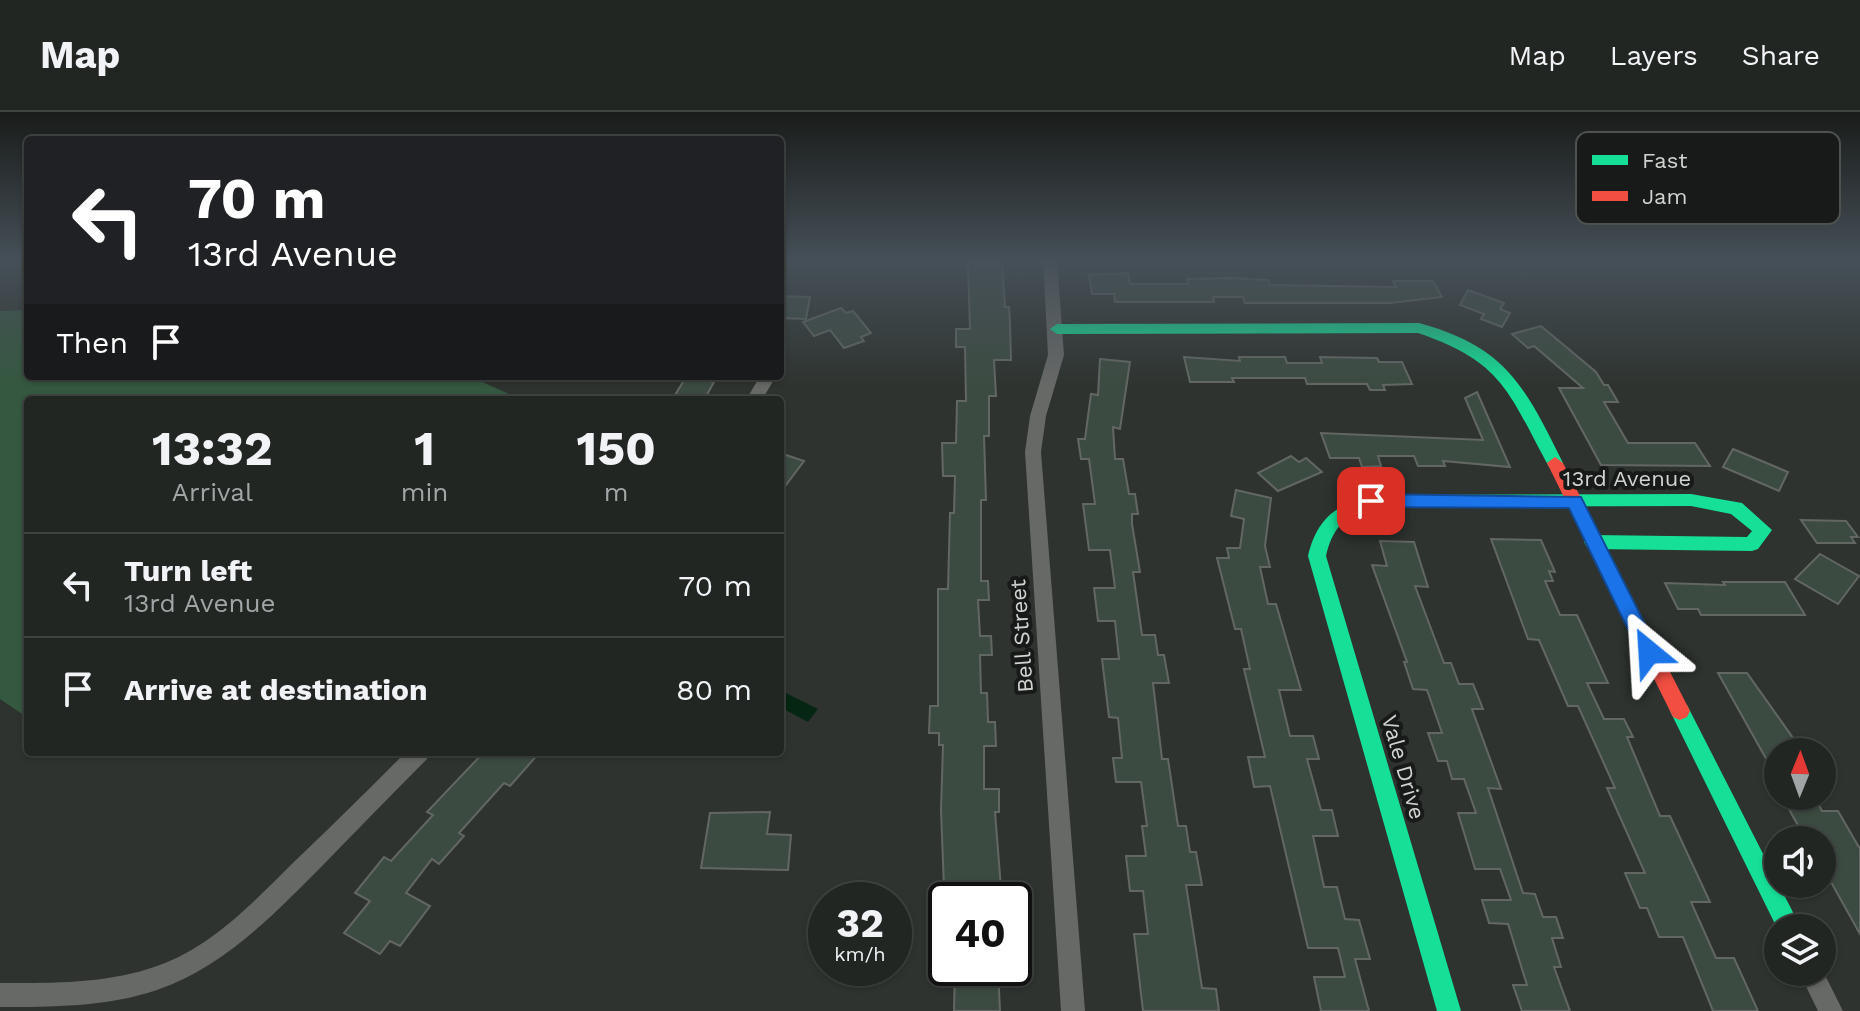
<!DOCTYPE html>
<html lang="en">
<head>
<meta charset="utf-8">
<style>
  :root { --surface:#222623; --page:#2a2e2b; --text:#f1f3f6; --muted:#a2a5a6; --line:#3f4341 }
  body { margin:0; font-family:"Work Sans",sans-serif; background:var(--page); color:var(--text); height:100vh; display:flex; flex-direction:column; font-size:30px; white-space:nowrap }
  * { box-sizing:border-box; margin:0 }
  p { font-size:26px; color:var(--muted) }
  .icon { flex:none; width:44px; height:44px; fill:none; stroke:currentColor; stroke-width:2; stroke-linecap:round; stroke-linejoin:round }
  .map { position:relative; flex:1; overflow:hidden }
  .panel { position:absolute; left:24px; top:284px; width:760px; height:360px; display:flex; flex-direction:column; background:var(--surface); border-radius:8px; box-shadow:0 2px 6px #0004,0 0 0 2px var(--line) }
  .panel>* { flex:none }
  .hud { position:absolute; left:24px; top:24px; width:760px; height:244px; border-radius:8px; box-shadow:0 2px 6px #0004,0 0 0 2px var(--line); background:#202124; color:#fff; overflow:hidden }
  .needle { width:52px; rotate:1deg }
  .buttons { position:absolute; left:1764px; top:626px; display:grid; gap:16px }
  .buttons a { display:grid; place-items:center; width:72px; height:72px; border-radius:50%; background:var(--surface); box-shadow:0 2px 6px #0004,0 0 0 2px var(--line); font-size:40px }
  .speed { position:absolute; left:808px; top:770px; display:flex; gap:16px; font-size:40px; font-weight:700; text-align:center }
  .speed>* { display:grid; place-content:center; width:104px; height:104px; border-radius:50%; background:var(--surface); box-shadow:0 2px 6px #0004,0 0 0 2px var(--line); line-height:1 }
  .speed small { font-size:20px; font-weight:400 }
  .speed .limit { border:4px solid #111; border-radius:12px; background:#fff; color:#111 }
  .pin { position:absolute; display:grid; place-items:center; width:68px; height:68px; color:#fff; margin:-34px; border-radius:16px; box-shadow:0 4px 12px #0006 }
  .me { position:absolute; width:88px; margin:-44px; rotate:333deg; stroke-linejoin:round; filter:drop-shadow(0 0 6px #0008) }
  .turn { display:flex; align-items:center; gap:28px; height:168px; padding:0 32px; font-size:36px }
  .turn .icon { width:104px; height:104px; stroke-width:2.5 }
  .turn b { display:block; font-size:56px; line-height:68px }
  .then { display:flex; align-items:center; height:76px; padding:0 32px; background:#0003; gap:16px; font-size:30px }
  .eta { display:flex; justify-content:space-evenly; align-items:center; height:136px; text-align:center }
  .eta b { font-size:48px; font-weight:700; line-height:56px }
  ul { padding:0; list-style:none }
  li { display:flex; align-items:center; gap:24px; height:104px; padding:0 32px; border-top:2px solid var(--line) }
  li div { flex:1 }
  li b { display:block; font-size:30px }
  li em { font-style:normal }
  header { display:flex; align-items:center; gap:48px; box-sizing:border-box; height:112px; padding:0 40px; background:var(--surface); border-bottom:2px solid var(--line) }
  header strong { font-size:38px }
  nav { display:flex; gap:44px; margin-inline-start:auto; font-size:28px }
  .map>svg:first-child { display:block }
</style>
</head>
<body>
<header>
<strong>Map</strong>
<nav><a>Map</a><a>Layers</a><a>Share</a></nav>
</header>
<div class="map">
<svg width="1860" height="899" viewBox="0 0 1860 899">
  <rect width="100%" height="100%" fill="#2e332f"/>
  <polygon fill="#355840" points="28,198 28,264 469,264 522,288 28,288 28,606 0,587 0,199"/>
  <polygon fill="#052613" points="786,581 818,597 808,610 780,595"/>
  <g fill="#3c4b41" stroke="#636764" stroke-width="2">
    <polygon points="968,152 1002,152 1005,195 1009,195 1010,212 1011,248 994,248 996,284 989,284 989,324 984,324 986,388 981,388 981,469 988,469 989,488 978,488 980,524 991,524 992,543 980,543 981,581 987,581 988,610 995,610 996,634 984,634 984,677 999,677 999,700 995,700 1001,776 944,776 941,698 943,633 939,633 939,621 929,621 930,594 938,594 938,477 948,477 950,401 954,401 955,364 943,364 942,331 956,331 957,289 966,289 965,235 956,235 956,217 970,217"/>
    <polygon points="1128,161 1130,172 1188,172 1187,167 1229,166 1268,168 1270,173 1396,175 1393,169 1433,169 1442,185 1390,191 1245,191 1243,185 1213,185 1214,190 1115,190 1114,182 1092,182 1089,163"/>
    <polygon points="1468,178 1504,191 1500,197 1510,201 1502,215 1481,207 1484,202 1460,193"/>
    <polygon points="780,184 810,185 806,207 780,206"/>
    <polygon points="841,196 846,201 853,199 871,221 861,225 864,229 844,236 830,218 814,224 803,210"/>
    <polygon points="1541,214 1596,260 1604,273 1608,273 1618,290 1604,290 1628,331 1695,331 1710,354 1601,353 1559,276 1583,276 1534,234 1528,236 1512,222"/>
    <polygon points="1184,245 1240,249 1239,245 1285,245 1287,251 1322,251 1320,245 1377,246 1379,250 1402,250 1412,272 1383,273 1385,278 1370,278 1367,272 1307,272 1305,266 1232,266 1234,270 1190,270"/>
    <polygon points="1100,247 1130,250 1120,317 1113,315 1115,347 1123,347 1129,382 1135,382 1138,402 1132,402 1132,412 1140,460 1133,460 1142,523 1155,523 1158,543 1164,543 1169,571 1153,571 1162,647 1168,647 1178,714 1186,714 1190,740 1196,740 1202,773 1186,773 1202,876 1216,877 1219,899 1143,899 1134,822 1148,822 1143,779 1130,779 1126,744 1146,744 1142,714 1147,714 1141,670 1116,670 1113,646 1122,646 1118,606 1109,605 1102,547 1119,547 1115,509 1098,509 1094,476 1115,476 1110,438 1089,438 1083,392 1095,392 1089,347 1081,347 1078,327 1085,327 1091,282 1098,283"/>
    <polygon points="686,265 714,270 704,288 677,288 680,284 675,283"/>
    <polygon points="1477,280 1510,355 1443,349 1445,354 1418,354 1414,344 1378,344 1381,354 1362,355 1359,346 1330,346 1321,321 1483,328 1465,286"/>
    <polygon points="1733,337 1788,360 1779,379 1723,355"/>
    <polygon points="780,341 804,349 780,381"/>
    <polygon points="1291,344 1299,350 1306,346 1322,360 1278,379 1258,361"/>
    <polygon points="1236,378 1271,386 1265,434 1270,455 1260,455 1268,492 1276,492 1301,578 1279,578 1290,624 1313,624 1319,647 1307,647 1321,698 1332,698 1338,724 1313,724 1324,775 1337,775 1345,807 1359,808 1370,847 1355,847 1369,899 1321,899 1314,865 1345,865 1338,836 1308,836 1270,674 1254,675 1248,645 1265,645 1244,557 1250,557 1241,517 1235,517 1217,446 1229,446 1227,436 1240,436 1244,407 1231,404"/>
    <polygon points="1801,408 1846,409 1858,425 1851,425 1855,431 1817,431"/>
    <polygon points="1491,427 1541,428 1555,460 1549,459 1553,469 1545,469 1560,503 1577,503 1608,571 1587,571 1604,607 1624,607 1633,625 1627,625 1660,704 1670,704 1710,790 1691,790 1716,846 1734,846 1758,899 1713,899 1683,825 1659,825 1647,796 1640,796 1625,761 1645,761 1607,676 1615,676 1578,594 1568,594 1539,528 1528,527"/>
    <polygon points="1380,429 1414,430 1428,475 1415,474 1444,551 1451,551 1459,572 1473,572 1483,597 1472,597 1501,677 1488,676 1523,781 1535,782 1543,805 1556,805 1563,826 1552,826 1561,855 1554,855 1570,899 1522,899 1513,873 1527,873 1508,812 1489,811 1482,788 1511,788 1500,757 1475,757 1458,701 1476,701 1464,667 1452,667 1447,649 1438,649 1428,621 1442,621 1427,578 1413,577 1404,550 1407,550 1372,453 1387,454"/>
    <polygon points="1820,442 1859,464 1838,492 1795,467"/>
    <polygon points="1723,470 1785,470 1805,503 1701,503 1698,497 1678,497 1665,471 1725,473"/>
    <polygon points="1718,561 1747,561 1803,640 1778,640 1778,668"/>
    <polygon points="484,640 540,640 510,674 504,671 459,721 464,724 439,752 432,747 406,781 430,794 400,834 390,829 380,842 344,821 370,789 355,781 384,745 391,749 433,703 427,700"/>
    <polygon points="1785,690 1818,691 1822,699 1838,699 1860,737 1860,822 1822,754 1822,728 1805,726"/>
    <polygon points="770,700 767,722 791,723 788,758 701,756 710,701"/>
    <polygon points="955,856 998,856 1000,899 954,899"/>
  </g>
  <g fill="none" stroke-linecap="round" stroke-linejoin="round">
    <g fill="#676967" fill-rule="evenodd">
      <polygon points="1043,149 1057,149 1064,243 1046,304 1041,340 1085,899 1061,899 1025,340 1030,304 1048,243"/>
      <polygon points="760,264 776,264 762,288 746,288"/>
      <path d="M406,640H430L427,647C393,681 359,716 325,751C275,801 225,855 157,878C107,895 52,895 0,895V871C52,871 107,872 157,854C213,835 256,787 297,747C334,712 370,676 406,640Z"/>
      <polygon points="1822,857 1843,899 1818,899 1799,860 1822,860"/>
    </g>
    <g fill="#16e098" fill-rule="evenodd">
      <path d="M1419,211C1507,235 1525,275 1563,351L1561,355H1549C1509,282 1504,250 1418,221L1057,222L1050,217L1057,212Z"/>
      <path d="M1691,382L1742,391L1772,418L1758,437L1752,439L1593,437L1587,435L1584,430L1587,425L1593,423L1747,425L1752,419L1731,402L1691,394L1371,395C1344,404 1332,417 1326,444L1461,899H1437L1308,444C1317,407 1335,393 1371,383Z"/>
      <polygon points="1680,590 1687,593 1801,816 1778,816 1778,818 1670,599 1673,593"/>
    </g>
    <polygon fill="#f24e42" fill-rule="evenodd" points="1555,345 1563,351 1687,593 1690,599 1687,605 1680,608 1673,605 1547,351"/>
  </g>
  <linearGradient id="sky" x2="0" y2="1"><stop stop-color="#191c1a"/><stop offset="0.54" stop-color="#465058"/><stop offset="1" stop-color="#465058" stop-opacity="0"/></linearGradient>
  <rect width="1860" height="275" fill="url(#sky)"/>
  <polygon fill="#1a73e8" stroke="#114b97" stroke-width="2" points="1371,382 1581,385 1659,540 1656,546 1642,546 1569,396 1371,395 1362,389"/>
  <g text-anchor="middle" stroke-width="8" stroke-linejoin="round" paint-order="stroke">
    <g font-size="22" fill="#cfd4d0" stroke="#171a18">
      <text x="1627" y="374">13rd Avenue</text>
      <text transform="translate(1021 524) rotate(-94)" y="8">Bell Street</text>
      <text transform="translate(1404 655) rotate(74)" y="8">Vale Drive</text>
    </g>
  </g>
  <rect x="1576" y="20" width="264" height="92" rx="12" fill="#171a18" stroke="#4e524f" stroke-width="2"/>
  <rect x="1592" y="43" width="36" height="10" fill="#16e098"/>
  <rect x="1592" y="79" width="36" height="10" fill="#f24e42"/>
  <g font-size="22" fill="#cfd4d0">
    <text x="1642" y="56">Fast</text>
    <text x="1642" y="92">Jam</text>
  </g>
</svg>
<div class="buttons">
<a><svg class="needle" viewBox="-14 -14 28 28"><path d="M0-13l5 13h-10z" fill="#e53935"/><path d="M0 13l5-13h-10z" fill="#a2a5a6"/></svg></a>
<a><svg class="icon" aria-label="sound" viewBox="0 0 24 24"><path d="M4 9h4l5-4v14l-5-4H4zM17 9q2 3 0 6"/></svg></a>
<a><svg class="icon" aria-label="layers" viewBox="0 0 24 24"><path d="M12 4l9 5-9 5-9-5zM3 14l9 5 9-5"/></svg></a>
</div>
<div class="speed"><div>32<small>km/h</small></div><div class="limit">40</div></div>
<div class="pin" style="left:1371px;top:389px;background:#d93025"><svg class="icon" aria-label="arrive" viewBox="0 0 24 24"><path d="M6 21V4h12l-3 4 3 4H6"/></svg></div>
<svg class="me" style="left:1649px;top:540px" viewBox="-20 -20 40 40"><path d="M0-17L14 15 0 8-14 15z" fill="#1a73e8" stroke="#fff" stroke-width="4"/></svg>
<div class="hud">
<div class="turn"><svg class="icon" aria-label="left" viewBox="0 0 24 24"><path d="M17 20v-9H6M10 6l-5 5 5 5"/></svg><div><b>70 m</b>13rd Avenue</div></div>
<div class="then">Then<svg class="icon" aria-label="arrive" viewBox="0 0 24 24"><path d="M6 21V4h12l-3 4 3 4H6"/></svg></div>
</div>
<section class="panel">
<div class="eta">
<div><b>13:32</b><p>Arrival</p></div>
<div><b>1</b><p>min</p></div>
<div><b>150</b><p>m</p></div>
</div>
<ul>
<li><svg class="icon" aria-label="left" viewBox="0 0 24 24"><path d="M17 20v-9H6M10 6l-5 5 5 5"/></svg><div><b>Turn left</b><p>13rd Avenue</p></div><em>70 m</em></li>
<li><svg class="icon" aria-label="arrive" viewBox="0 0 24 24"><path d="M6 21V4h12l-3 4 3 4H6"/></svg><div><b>Arrive at destination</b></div><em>80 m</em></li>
</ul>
</section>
</div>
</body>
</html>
